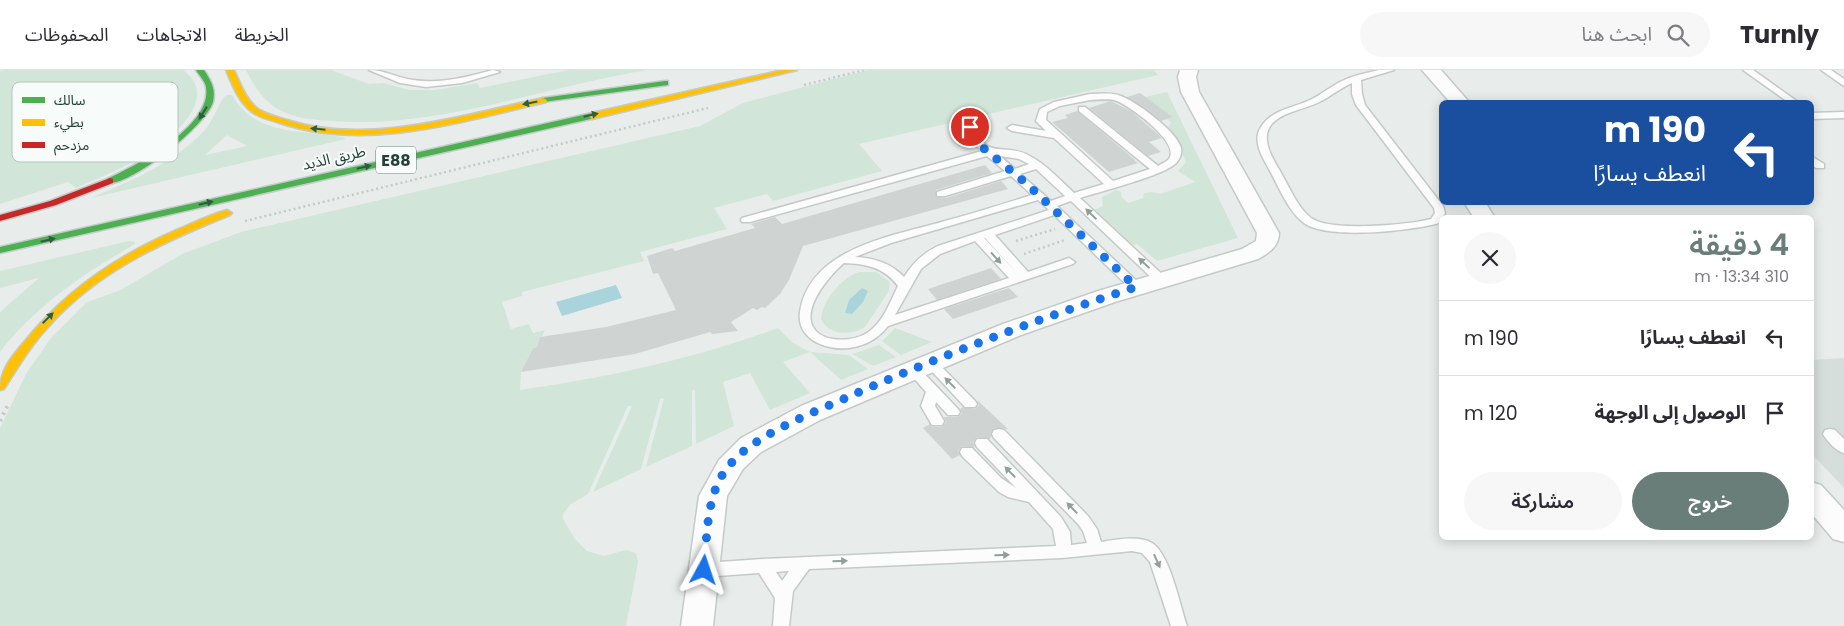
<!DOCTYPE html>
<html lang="ar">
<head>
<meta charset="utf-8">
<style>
  :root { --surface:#fff; --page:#f7f7f7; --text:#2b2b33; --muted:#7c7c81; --line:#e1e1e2; --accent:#697e78 }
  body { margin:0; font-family:Poppins,"Noto Sans Arabic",sans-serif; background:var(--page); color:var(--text); direction:rtl; height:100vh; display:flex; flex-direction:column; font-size:19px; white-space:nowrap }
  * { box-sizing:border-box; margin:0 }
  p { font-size:16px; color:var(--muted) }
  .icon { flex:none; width:28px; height:28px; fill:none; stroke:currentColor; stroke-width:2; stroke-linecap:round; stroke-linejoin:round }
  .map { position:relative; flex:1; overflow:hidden; direction:ltr }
  .side { position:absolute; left:1439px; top:145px; width:375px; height:325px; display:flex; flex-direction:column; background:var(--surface); border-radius:8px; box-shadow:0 2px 12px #0003; direction:rtl }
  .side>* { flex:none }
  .guide { position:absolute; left:1439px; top:30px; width:375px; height:105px; border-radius:8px; box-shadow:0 2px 12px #0003; direction:rtl; background:#1a4fa0; color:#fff; overflow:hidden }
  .pin { position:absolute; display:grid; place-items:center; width:42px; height:42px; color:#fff; margin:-21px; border:2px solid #fff; border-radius:50%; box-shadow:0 1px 5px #0007 }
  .me { position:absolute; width:55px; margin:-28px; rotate:5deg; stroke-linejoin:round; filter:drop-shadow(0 0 4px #0008) }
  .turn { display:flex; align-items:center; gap:18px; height:105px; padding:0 25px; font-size:22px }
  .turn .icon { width:65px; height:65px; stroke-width:2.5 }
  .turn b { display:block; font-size:35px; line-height:42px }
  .round { display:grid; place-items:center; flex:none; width:52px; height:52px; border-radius:26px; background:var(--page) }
  .overview { display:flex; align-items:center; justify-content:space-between; height:85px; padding:0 25px }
  h1 { font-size:30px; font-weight:600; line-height:38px; color:var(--accent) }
  .primary-button { display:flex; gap:10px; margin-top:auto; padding:10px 25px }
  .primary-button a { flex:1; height:58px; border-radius:30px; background:var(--accent); color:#fff; font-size:20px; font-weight:600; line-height:58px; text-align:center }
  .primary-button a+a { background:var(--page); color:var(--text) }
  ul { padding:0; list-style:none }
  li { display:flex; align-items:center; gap:15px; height:75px; padding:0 25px; border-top:1px solid var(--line) }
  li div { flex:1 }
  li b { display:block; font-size:19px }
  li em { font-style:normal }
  header { display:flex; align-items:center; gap:30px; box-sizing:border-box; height:70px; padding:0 25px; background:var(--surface); border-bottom:1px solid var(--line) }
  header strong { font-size:24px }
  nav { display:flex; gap:28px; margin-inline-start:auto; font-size:18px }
  .search { width:350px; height:45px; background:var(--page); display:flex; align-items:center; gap:12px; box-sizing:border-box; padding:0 18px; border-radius:28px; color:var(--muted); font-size:19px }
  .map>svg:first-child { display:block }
</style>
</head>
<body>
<header>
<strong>Turnly</strong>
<div class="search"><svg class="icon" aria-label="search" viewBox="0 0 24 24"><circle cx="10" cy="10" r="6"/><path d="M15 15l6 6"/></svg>ابحث هنا</div>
<nav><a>الخريطة</a><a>الاتجاهات</a><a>المحفوظات</a></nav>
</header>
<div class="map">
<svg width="1844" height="556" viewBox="0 0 1844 556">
  <rect width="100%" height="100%" fill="#e8edeb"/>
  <polygon fill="#d6dedb" points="1844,288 1844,418 1811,383 1811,290"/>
  <g fill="#d1e6d8" fill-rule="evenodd">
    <path d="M5,0H183C223,28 168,72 142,87C122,99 98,108 76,118L68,112L0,134V1Z"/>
    <path d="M246,0H331L369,14L383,13L410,20H435L477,13L480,18L568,0H647C544,17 437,59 332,51C317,50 300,49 286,43C266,35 255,18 246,0Z"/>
    <path d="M868,0H1154L1158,5L859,74L882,101L773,131L767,124L714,138L727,159L640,182L644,191L522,222V226L502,232L511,259L529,254L533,263L545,260L537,277L533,278L521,302L520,320C609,307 694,289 778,258L793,273L810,282L849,285L868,299L841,310L810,282L783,292L810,323L770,340L750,303L723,312L734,356L696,374L695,320H692V376L646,397L664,328L660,329L641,399L593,422L632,336H628L588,424L571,434L563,444V449L574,468L587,481L604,486L626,480L636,483L638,492L626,556H0V358L26,304L51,268L87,232L121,220L182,184L241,162L700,56L743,33Z"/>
    <polygon points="1167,22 1238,168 1157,191 1137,174 1133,175 1094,140 1103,136 1102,127 1116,120 1121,122 1122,128 1128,133 1143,128 1144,123 1152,122 1160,124 1195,112 1178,101 1186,92 1177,74 1166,60 1171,53 1167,49 1173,47 1145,27"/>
    <path d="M226,25H232C254,62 289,60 328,65C334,66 343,66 346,69L91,128C131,111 174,93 204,61C214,50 218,33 226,25ZM227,65L247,76L205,85Z"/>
    <path d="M129,171L135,172V174C85,203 36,235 0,282V242L39,208L0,218V201Z"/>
    <path d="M859,202H876L890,212L889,221L865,257C851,266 829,266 821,249C822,231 842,207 859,202Z"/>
    <polygon points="895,258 932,272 901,285 882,271"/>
    <polygon points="879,275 896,287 873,296 852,284"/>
  </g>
  <g fill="#a9d4db">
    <polygon points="616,215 622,228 562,246 556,232"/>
    <polygon points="862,218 868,221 863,232 852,244 845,243 849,230"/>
  </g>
  <g fill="#cfd4d2">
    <polygon points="1140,23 1173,47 1161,51 1127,27"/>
    <polygon points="1111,31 1131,41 1159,65 1162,68 1149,72 1161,82 1148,86 1089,38"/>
    <polygon points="1077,41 1135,90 1134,90 1138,93 1109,102 1052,52 1068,48 1065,45"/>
    <polygon points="985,95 992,103 936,120 936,127 946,128 1001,111 1008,119 803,176 789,210 780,224 765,238 762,237 757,240 753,238 731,252 738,261 712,264 710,262 635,284 521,302 533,278 537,277 540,267 606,257 676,240 658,203 653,204 647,186 672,178 675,181 755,158 751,154 775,147 782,154"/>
    <polygon points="991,198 1001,209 937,230 928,219"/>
    <polygon points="1009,218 1018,227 953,249 944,239"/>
    <polygon points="977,330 1008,359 994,358 990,369 977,367 973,372 975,377 962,376 958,381 960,385 952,389 923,358 930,354 932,357 942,357 946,352 944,347 958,347 962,343 960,339 963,337 975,339 979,335"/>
  </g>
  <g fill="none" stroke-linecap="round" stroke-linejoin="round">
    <defs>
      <g id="lane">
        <path d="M369,0C385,0 397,8 413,10C440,14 468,7 493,0L500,2L462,13L426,17L400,13Z"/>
        <path d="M1379,0H1394L1361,10L1362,24L1365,35L1443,136L1445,143L1439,153C1412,161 1327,170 1304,153C1288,141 1279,117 1269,99C1262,87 1252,70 1261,57C1271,40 1293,38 1310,30C1321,25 1331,16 1342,11C1354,5 1367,3 1379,0ZM1352,13V24L1356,35L1434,138L1435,143L1431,149C1409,155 1329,162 1311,148C1297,137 1289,116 1280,101C1273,89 1262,72 1269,58C1278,42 1304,40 1319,32C1330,27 1340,18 1352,13Z"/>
        <polygon points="1743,0 1753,0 1798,32 1788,32"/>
        <polygon points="1821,0 1831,0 1844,9 1844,16"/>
        <path d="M1090,24C1099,24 1112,22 1121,26C1136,32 1177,61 1181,78C1182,83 1180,88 1177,92C1167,105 1098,122 1080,128L1165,207L1167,210L1165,213H1157L1071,131L1057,136L1140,214L1142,217L1140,220H1132L1054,145L995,165L1028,202L1069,188L1075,192L1073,194L888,256C873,276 845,284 820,274C806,268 798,257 800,242C810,177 894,166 945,151C975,143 1003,134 1032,125L1011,106L945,126H937V122L1005,101L987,86L750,152H742L741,150L742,148L982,81C971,72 968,65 965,51L970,48L975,51C982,91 1001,73 1026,84C1045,93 1060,110 1074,123L1104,114L1054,68L1012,61L1007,58L1012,55L1046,61L1036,51L1040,39L1054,32ZM1090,30C1098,30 1109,28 1117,31C1131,37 1177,70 1170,87C1168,92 1162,93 1158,96L1085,37H1079V41L1150,99L1113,111L1046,50L1047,42L1060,36ZM1000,86L1019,89L1029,94L1015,99ZM1036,99L1065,126L1051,131L1020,104ZM1038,130L1049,140L938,176C923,183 913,193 904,207C891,193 874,188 855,187L891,173ZM984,168H985L1018,204ZM975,171L1009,208L895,245L921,199L940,184ZM844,193C866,194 884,197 898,216C890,232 883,253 867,263C853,272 820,274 812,255C804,235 830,205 844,193Z"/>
        <polygon points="1844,42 1844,48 1811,49 1811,43"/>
        <polygon points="1811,86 1824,94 1824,98 1816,98 1811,94"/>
        <polygon points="930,288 934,289 975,331 977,334 975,337 965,337 926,295 924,292"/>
        <polygon points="912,295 917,296 958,339 960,342 958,345 948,345 936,332 935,336 944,351 942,355 932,355 921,336 926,322 906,299"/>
        <path d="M999,359L1004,360L1088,446L1097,459L1101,472C1116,470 1138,465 1152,473C1170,484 1180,536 1187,556H1171L1150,492L1142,483L1132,481L1062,488L809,499L793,521L789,556H773L775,528L759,503L704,507L699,505L696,500L699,495L704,493L763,489L1056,476L1053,459L1029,432L1008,427L999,422L962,386L960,382L962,378H972L1001,408L1016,418L977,377L975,373L977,369H987L1061,447L1070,462L1071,475L1087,473L1083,461L1078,454L994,368L992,364L994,360ZM789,501L782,511L776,502Z"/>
        <path d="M1830,359L1835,360L1844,369V383C1836,381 1827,371 1823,364L1825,360Z"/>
      </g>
      <g id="street">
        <path d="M1180,0H1198L1196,7L1199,22L1279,163C1279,176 1269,183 1258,189L1115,232L1021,265L820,350L761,382L743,399L727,426L713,556H681L699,426L719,390L741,368L801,336L1003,254L1098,221L1242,179L1256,171L1257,163L1181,22L1178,7Z"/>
        <polygon points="1422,0 1441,0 1469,32 1450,32"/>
        <polygon points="1464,132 1485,132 1495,148 1474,148"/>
        <polygon points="1811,412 1821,415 1844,440 1844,472 1833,469 1811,443"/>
      </g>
      <g id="fast">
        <path d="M196,0H204C211,11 216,19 213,32C206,56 129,117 107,113V109C135,96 213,56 206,17C205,11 199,5 196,0Z"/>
        <polygon points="665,11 668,11 668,15 543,32 539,30 543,28"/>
        <polygon points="592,43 596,46 595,48 0,183 0,177"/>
      </g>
      <g id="slow">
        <path d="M226,0H234C240,13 246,30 258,39C266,44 277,47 287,50C367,76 463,45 543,28L547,30L546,32C462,52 365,82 280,53C271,50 260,48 252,42C239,33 232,14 226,0Z"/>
        <polygon points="783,0 797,0 592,49 588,46 592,43"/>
        <path d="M227,140L232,143L230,145C163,172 98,201 49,256C31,275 18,297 4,319L0,320C0,300 12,286 25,271C65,221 115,187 174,161C191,154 209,145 227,140Z"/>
      </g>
      <polygon id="jam" points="110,108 113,109 113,113 56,135 0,151 0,145 50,131"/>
    </defs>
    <use href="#lane" stroke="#c5cac8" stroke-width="3"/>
    <use href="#street" stroke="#c5cac8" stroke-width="3"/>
    <use href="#fast" stroke="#c3ccc9" stroke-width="3"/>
    <use href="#slow" stroke="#c3ccc9" stroke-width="3"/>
    <use href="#jam" stroke="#c3ccc9" stroke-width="3"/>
    <g stroke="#c3ccca" stroke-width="2.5" stroke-dasharray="2 3" stroke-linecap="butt">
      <polyline points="804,15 864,0"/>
      <polyline points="245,151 708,38"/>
      <polyline points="1016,171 1055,159"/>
      <polyline points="1024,184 1065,170"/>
    </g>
    <polyline stroke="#c3ccca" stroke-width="4" stroke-dasharray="2.5 4.5" stroke-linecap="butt" points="0,351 8,335"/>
    <use href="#lane" fill="#fcfcfc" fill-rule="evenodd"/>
    <use href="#street" fill="#fcfcfc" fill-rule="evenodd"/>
    <use href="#fast" fill="#4caf50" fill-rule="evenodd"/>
    <use href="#slow" fill="#ffc107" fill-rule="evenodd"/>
    <use href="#jam" fill="#c62828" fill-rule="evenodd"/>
  </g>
  <defs><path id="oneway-solid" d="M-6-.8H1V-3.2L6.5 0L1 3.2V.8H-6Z" transform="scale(1.25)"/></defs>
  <g fill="#2e5d40">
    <use href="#oneway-solid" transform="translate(530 33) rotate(169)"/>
    <use href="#oneway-solid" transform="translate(203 43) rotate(122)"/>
    <use href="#oneway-solid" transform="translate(591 45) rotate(-13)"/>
    <use href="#oneway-solid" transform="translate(318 59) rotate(-174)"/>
    <use href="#oneway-solid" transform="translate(364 97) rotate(-13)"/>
    <use href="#oneway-solid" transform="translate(206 133) rotate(-13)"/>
    <use href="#oneway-solid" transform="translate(48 170) rotate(-13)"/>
    <use href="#oneway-solid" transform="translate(48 248) rotate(-45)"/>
  </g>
  <g fill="#909f9b">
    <use href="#oneway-solid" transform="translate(1091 144) rotate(-136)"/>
    <use href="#oneway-solid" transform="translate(996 188) rotate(48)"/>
    <use href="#oneway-solid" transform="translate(1144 193) rotate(-137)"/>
    <use href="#oneway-solid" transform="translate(950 313) rotate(-134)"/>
    <use href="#oneway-solid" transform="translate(1010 402) rotate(-134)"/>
    <use href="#oneway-solid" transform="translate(1072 438) rotate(-134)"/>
    <use href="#oneway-solid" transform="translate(1002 485) rotate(-2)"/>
    <use href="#oneway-solid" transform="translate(840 491) rotate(-2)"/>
    <use href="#oneway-solid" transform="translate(1157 491) rotate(66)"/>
  </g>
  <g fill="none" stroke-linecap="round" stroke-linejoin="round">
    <path stroke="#1a73e8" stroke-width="9" stroke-dasharray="0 16.2" d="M704,500C707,470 706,434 721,407C728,395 740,383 752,375C784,353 822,339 857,323C948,283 1041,248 1136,217L1027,114L981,76L975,70L970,57"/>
  </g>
  <g text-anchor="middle" stroke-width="4" stroke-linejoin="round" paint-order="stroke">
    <g font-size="15" fill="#24423a" stroke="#f7fbf9">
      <text transform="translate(334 88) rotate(-13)" y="5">طريق الذيد</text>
    </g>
    <rect fill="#f7fbf9" stroke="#637a73" stroke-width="1" x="376" y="76.5" width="40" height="27" rx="4"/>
    <g font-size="16" font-weight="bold" fill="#24423a">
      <text x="396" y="96">E88</text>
    </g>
  </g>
  <rect x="12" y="12" width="166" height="80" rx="8" fill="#f7fbf9" stroke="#b8c4c0" stroke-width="1"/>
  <rect x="22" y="27" width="23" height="6" fill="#4caf50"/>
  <rect x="22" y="49" width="23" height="7" fill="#ffc107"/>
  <rect x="22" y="72" width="23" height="6" fill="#c62828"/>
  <g font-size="14" fill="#24423a">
    <text x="54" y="35">سالك</text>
    <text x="54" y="57">بطيء</text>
    <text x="54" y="80">مزدحم</text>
  </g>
</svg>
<div class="pin" style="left:970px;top:57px;background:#d93025"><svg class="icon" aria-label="arrive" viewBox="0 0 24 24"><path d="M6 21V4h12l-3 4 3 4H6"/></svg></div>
<svg class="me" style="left:704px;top:500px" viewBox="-20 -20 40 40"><path d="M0-17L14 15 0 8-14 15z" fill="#1a73e8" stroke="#fff" stroke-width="4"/></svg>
<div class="guide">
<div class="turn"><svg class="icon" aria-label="left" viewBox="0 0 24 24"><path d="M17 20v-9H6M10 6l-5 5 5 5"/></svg><div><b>190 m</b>انعطف يسارًا</div></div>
</div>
<section class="side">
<div class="overview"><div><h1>4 دقيقة</h1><p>310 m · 13:34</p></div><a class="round"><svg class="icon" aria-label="close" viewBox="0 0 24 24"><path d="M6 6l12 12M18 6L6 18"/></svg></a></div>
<ul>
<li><svg class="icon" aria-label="left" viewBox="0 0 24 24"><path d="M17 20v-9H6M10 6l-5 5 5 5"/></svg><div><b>انعطف يسارًا</b></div><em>190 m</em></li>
<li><svg class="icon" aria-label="arrive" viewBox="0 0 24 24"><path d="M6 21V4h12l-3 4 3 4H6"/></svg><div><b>الوصول إلى الوجهة</b></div><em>120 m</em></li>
</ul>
<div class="primary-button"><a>خروج</a><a>مشاركة</a></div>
</section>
</div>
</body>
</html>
